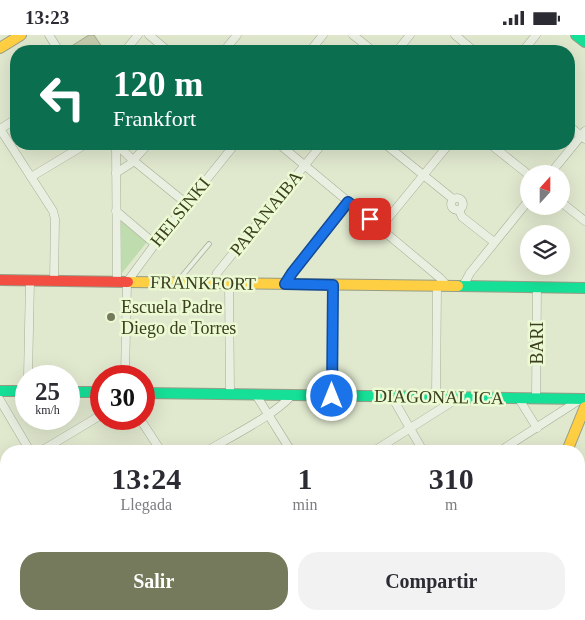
<!DOCTYPE html>
<html lang="es">
<head>
<meta charset="utf-8">
<style>
  :root { --surface:#fff; --page:#f2f2f3; --text:#2b2b33; --muted:#7c7c81; --accent:#747a5b }
  body { margin:0; font-family:"Times New Roman",serif; background:var(--page); color:var(--text); height:100vh; display:flex; flex-direction:column; font-size:19px; white-space:nowrap }
  * { box-sizing:border-box; margin:0 }
  p { font-size:16px; color:var(--muted) }
  .icon { flex:none; width:28px; height:28px; fill:none; stroke:currentColor; stroke-width:2; stroke-linecap:round; stroke-linejoin:round }
  .map { position:relative; flex:1; overflow:hidden }
  .side { position:absolute; left:0px; top:410px; width:585px; height:175px; display:flex; flex-direction:column; background:var(--surface); border-radius:20px 20px 0 0; box-shadow:0 5px 20px #0002 }
  .side>* { flex:none }
  .banner { position:absolute; left:10px; top:10px; width:565px; height:105px; border-radius:20px; box-shadow:0 5px 20px #0002; background:#0b6e4f; color:#fff; overflow:hidden }
  .needle { width:32px; rotate:21deg }
  .fabs { position:absolute; left:520px; top:130px; display:grid; gap:10px }
  .fabs a { display:grid; place-items:center; width:50px; height:50px; border-radius:50%; background:var(--surface); box-shadow:0 5px 20px #0002; font-size:25px }
  .speed { position:absolute; left:15px; top:330px; display:flex; gap:10px; font-size:25px; font-weight:700; text-align:center }
  .speed>* { display:grid; place-content:center; width:65px; height:65px; border-radius:50%; background:var(--surface); box-shadow:0 5px 20px #0002; line-height:1 }
  .speed small { font-size:12px; font-weight:400 }
  .speed .limit { border:8px solid #d22; background:#fff; color:#111 }
  .pin { position:absolute; display:grid; place-items:center; width:42px; height:42px; color:#fff; margin:-21px; border-radius:10px; box-shadow:0 2px 8px #0006 }
  .me { position:absolute; width:55px; margin:-28px; rotate:0deg; stroke-linejoin:round; filter:drop-shadow(0 0 4px #0008) }
  .turn { display:flex; align-items:center; gap:18px; height:105px; padding:0 20px; font-size:22px }
  .turn .icon { width:65px; height:65px; stroke-width:2.5 }
  .turn b { display:block; font-size:35px; line-height:42px }
  .eta { display:flex; justify-content:space-evenly; align-items:center; height:85px; text-align:center }
  .eta b { font-size:30px; font-weight:700; line-height:35px }
  .primary-button { display:flex; gap:10px; margin-top:auto; padding:10px 20px }
  .primary-button a { flex:1; height:58px; border-radius:20px; background:var(--accent); color:#fff; font-size:20px; font-weight:700; line-height:58px; text-align:center }
  .primary-button a+a { background:var(--page); color:var(--text) }
  .status { display:flex; justify-content:space-between; align-items:center; height:35px; padding:0 25px; background:var(--surface); direction:ltr }
  .status svg { height:14px; fill:currentColor }
  .map>svg:first-child { display:block }
</style>
</head>
<body>
<div class="status"><b>13:23</b><svg viewBox="0 0 49 12"><path d="M0 12V9h3v3zM5 12V6h3v6zM10 12V3h3v9zM15 12V0h3v12zM26 1h20v11H26zM47 4h2v5h-2z"/></svg></div>
<div class="map">
<svg width="585" height="585" viewBox="0 0 585 585">
  <rect width="100%" height="100%" fill="#e0e8ce"/>
  <polygon fill="#bfdcaf" points="121,186 147,207 122,238"/>
  <polygon fill="#c8ccae" stroke="#a5a98d" points="89,0 94,0 102,12 95,16 73,16 70,12"/>
  <g fill="none" stroke-linecap="round" stroke-linejoin="round">
    <defs>
      <polyline id="lane" points="178,246 209,209"/>
      <g id="street">
        <polyline points="49,0 59,16"/>
        <polyline points="149,0 168,16"/>
        <polyline points="353,0 373,16"/>
        <polyline points="455,0 474,16"/>
        <polyline points="125,16 138,0"/>
        <polyline points="224,16 237,0"/>
        <polyline points="310,16 323,0"/>
        <polyline points="397,16 410,0"/>
        <polyline points="523,16 536,0"/>
        <polyline points="569,91 585,104"/>
        <polyline points="0,94 53,176 55,184 54,246"/>
        <polyline points="0,94 16,84"/>
        <polyline points="116,109 117,247"/>
        <polyline points="116,109 134,126 187,169"/>
        <polyline points="279,109 440,243 447,251"/>
        <polyline points="385,109 453,164"/>
        <polyline points="490,109 529,140"/>
        <polyline points="116,138 130,129 148,109"/>
        <polyline points="550,139 585,96"/>
        <polyline points="31,142 86,109"/>
        <circle cx="457" cy="169" r="6"/>
        <polyline points="561,167 585,186"/>
        <polyline points="459,175 462,182 494,207"/>
        <polyline points="116,176 155,209"/>
        <polyline points="380,193 449,109"/>
        <polyline points="213,249 217,238 322,109"/>
        <polyline points="229,249 230,359"/>
        <polyline points="285,249 292,238 348,167"/>
        <polyline points="463,251 470,238 529,165"/>
        <polyline points="28,341 30,246"/>
        <polyline points="125,341 127,247 155,209 235,109"/>
        <polyline points="256,360 291,416"/>
        <polyline points="332,361 333,250"/>
        <polyline points="392,362 423,416"/>
        <polyline points="436,362 437,251"/>
        <polyline points="519,364 537,393"/>
        <polyline points="536,364 537,252"/>
        <polyline points="0,365 30,416"/>
        <polyline points="140,384 161,416"/>
        <polyline points="41,416 101,380"/>
        <path d="M207,416C230,402 275,380 292,360"/>
        <polyline points="374,416 458,363"/>
        <polyline points="500,416 581,364"/>
        <polyline points="0,441 6,437"/>
        <polyline points="579,444 585,447"/>
        <polyline points="579,518 585,520"/>
        <polyline points="0,543 6,539"/>
        <polyline points="129,579 133,585"/>
        <polyline points="267,579 270,585"/>
        <polyline points="397,579 401,585"/>
        <polyline points="550,579 566,585"/>
        <polyline points="0,581 2,585"/>
        <polyline points="100,585 110,579"/>
        <polyline points="228,585 238,579"/>
        <polyline points="372,585 382,579"/>
      </g>
      <g id="fast">
        <polyline points="576,0 585,7"/>
        <polyline points="458,251 585,253"/>
        <polyline points="0,356 26,356"/>
        <polyline points="69,357 101,357"/>
        <polyline points="144,358 585,364"/>
        <polyline points="504,585 507,579"/>
      </g>
      <g id="slow">
        <polyline points="0,13 21,0"/>
        <polyline points="128,247 458,251"/>
        <polyline points="567,416 585,372"/>
      </g>
      <polyline id="jam" points="0,245 128,247"/>
    </defs>
    <use href="#lane" stroke="#a8ae97" stroke-width="5.5"/>
    <use href="#street" stroke="#a8ae97" stroke-width="9"/>
    <use href="#fast" stroke="#989d86" stroke-width="12"/>
    <use href="#slow" stroke="#989d86" stroke-width="12"/>
    <use href="#jam" stroke="#989d86" stroke-width="12"/>
    <use href="#lane" stroke="#eaf0e1" stroke-width="4"/>
    <use href="#street" stroke="#eaf0e1" stroke-width="8"/>
    <use href="#fast" stroke="#16e098" stroke-width="10"/>
    <use href="#slow" stroke="#ffcf43" stroke-width="10"/>
    <use href="#jam" stroke="#f24e42" stroke-width="10"/>
  </g>
  <g fill="none" stroke-linecap="round" stroke-linejoin="round">
    <defs>
      <polyline id="route" points="332,361 333,250 285,249 292,238 348,167 370,184"/>
    </defs>
    <use href="#route" stroke="#114b97" stroke-width="12"/>
    <use href="#route" stroke="#1a73e8" stroke-width="9"/>
  </g>
  <circle fill="#747a5b" stroke="#ecfad4" stroke-width="2" cx="111" cy="282" r="5"/>
  <g text-anchor="middle" stroke-width="5" stroke-linejoin="round" paint-order="stroke">
    <g font-size="18" fill="#3a3f1d" stroke="#ecfad4">
      <text transform="translate(180 177) rotate(-51)" y="6">HELSINKI</text>
      <text transform="translate(266 178) rotate(-51)" y="6">PARANAIBA</text>
      <text transform="translate(203 248) rotate(1)" y="6">FRANKFORT</text>
      <text transform="translate(537 308) rotate(-90)" y="6">BARI</text>
      <text transform="translate(439 362) rotate(1)" y="6">DIAGONAL ICA</text>
    </g>
    <g font-size="18" fill="#3a3f1d" stroke="#ecfad4" text-anchor="start">
      <text x="121" y="278">Escuela Padre<tspan x="121" dy="21">Diego de Torres</tspan></text>
    </g>
  </g>
</svg>
<div class="fabs">
<a><svg class="needle" viewBox="-14 -14 28 28"><path d="M0-13l5 13h-10z" fill="#e53935"/><path d="M0 13l5-13h-10z" fill="#7c7c81"/></svg></a>
<a><svg class="icon" aria-label="layers" viewBox="0 0 24 24"><path d="M12 4l9 5-9 5-9-5zM3 14l9 5 9-5"/></svg></a>
</div>
<div class="speed"><div>25<small>km/h</small></div><div class="limit">30</div></div>
<div class="pin" style="left:370px;top:184px;background:#d93025"><svg class="icon" aria-label="arrive" viewBox="0 0 24 24"><path d="M6 21V4h12l-3 4 3 4H6"/></svg></div>
<svg class="me" style="left:332px;top:361px" viewBox="-20 -20 40 40"><circle r="17" fill="#1a73e8" stroke="#fff" stroke-width="3"/><path d="M0-11L8 9 0 5-8 9z" fill="#fff"/></svg>
<div class="banner">
<div class="turn"><svg class="icon" aria-label="left" viewBox="0 0 24 24"><path d="M17 20v-9H6M10 6l-5 5 5 5"/></svg><div><b>120 m</b>Frankfort</div></div>
</div>
<section class="side">
<div class="eta">
<div><b>13:24</b><p>Llegada</p></div>
<div><b>1</b><p>min</p></div>
<div><b>310</b><p>m</p></div>
</div>
<div class="primary-button"><a>Salir</a><a>Compartir</a></div>
</section>
</div>
</body>
</html>
